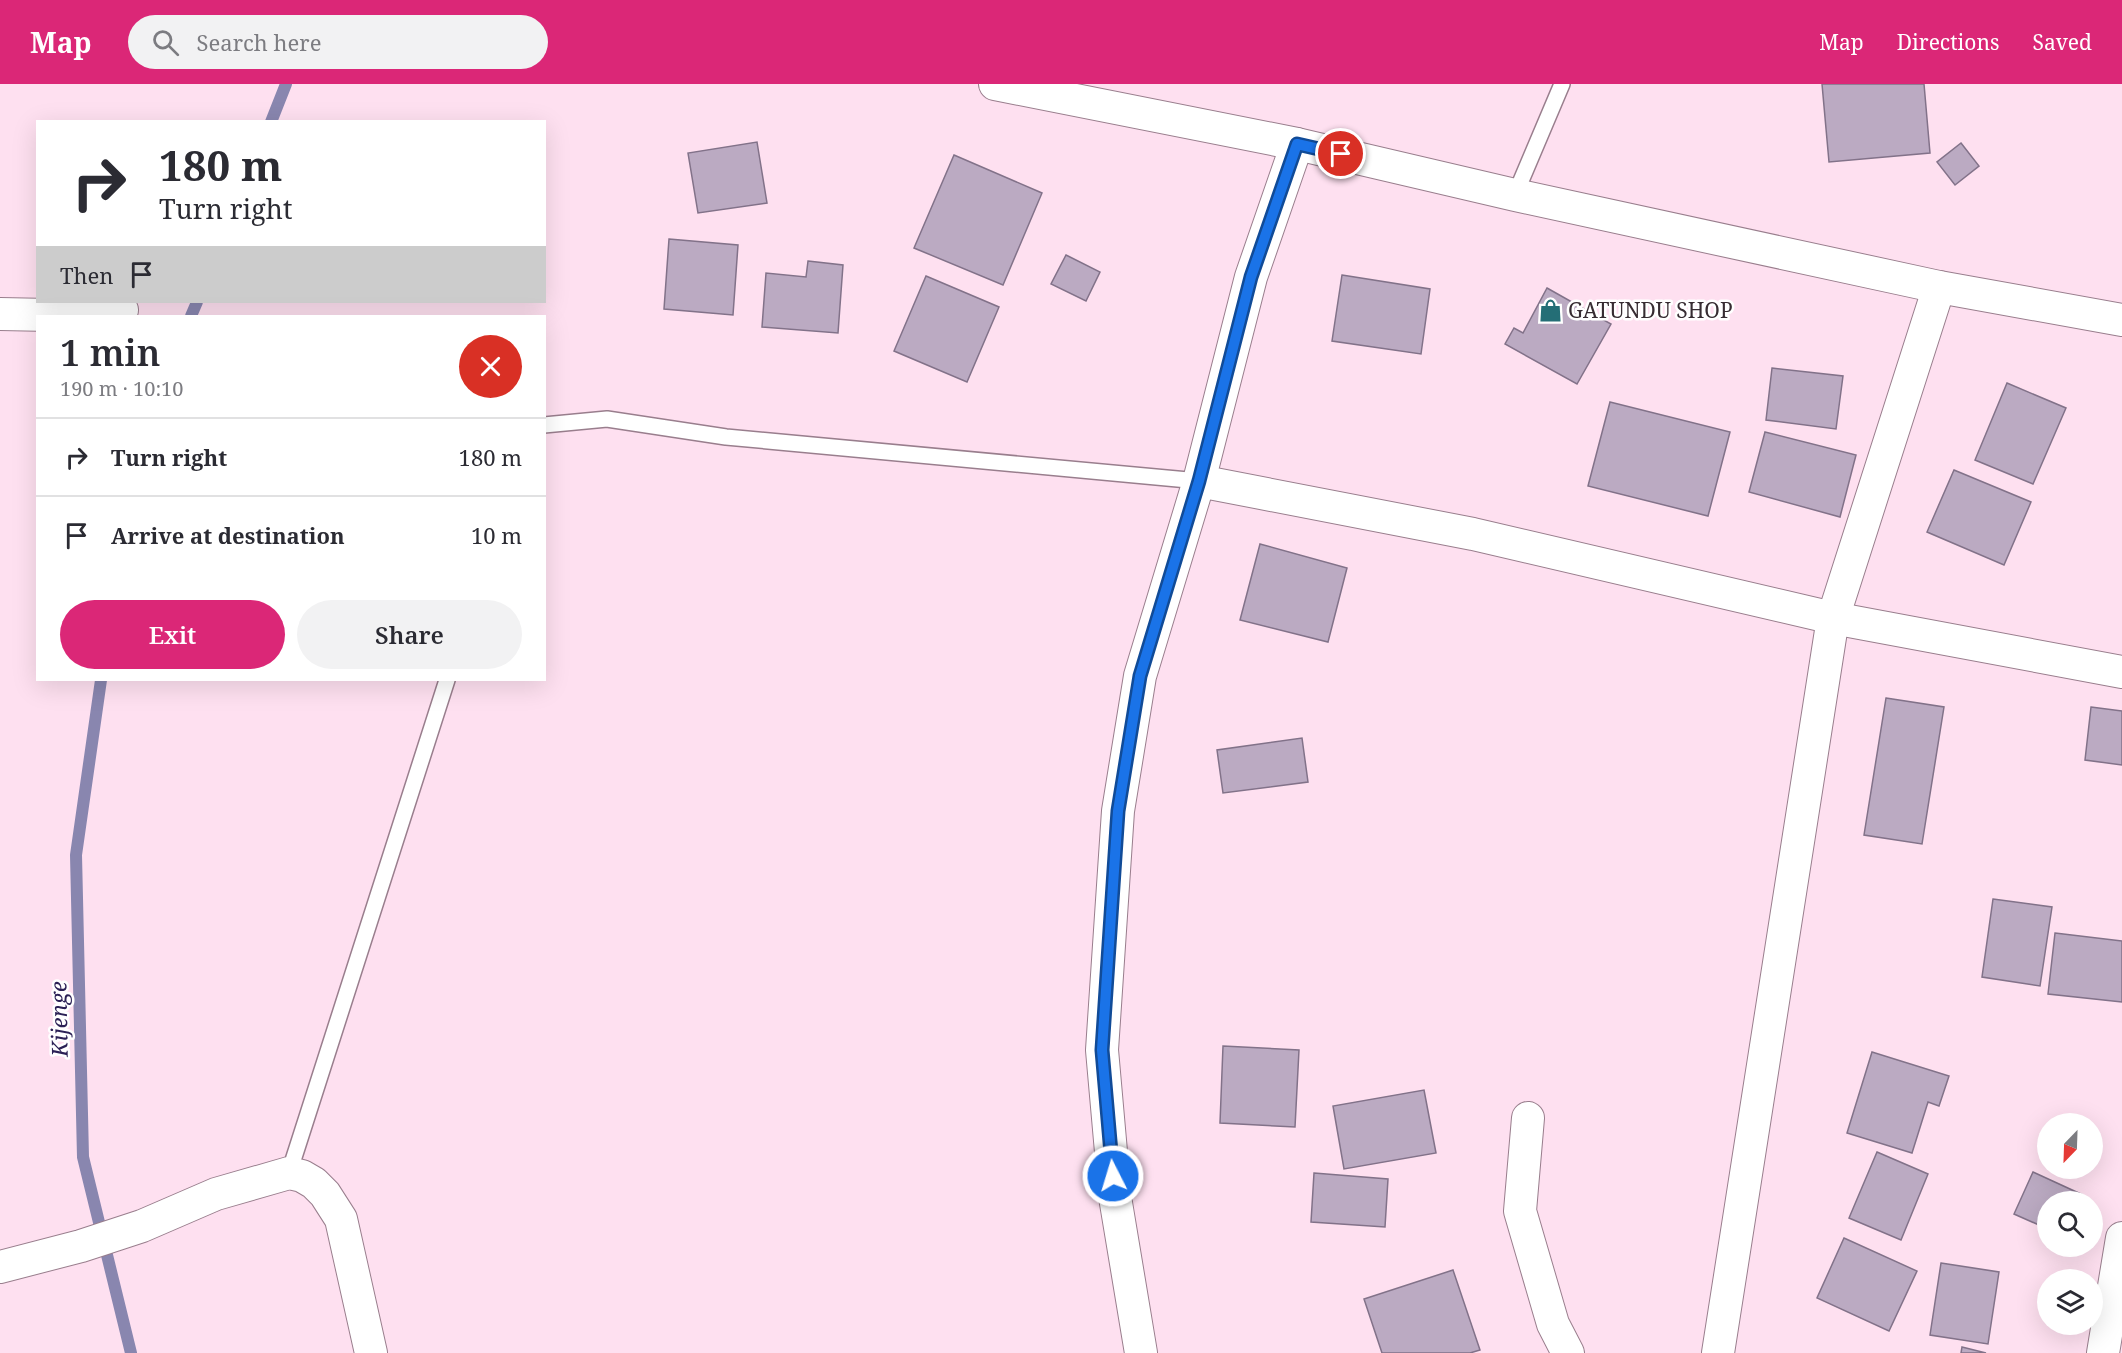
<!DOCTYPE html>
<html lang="en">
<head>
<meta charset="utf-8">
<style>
  :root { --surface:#fff; --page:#f2f2f3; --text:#2b2b33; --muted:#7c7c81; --line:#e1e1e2; --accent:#db2777 }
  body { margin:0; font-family:"Noto Serif",serif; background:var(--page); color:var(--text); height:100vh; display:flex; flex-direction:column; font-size:22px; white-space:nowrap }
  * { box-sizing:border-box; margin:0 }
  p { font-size:20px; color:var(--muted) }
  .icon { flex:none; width:33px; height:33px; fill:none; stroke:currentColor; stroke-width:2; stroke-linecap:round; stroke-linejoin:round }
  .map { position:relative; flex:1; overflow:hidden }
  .sheet { position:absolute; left:36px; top:231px; width:510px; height:366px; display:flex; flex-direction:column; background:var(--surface); border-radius:0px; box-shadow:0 6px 24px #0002 }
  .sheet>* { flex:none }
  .guide { position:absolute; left:36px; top:36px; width:510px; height:183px; border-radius:0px; box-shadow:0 6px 24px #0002; background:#fff; color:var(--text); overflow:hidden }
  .needle { width:39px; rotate:203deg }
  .controls { position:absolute; left:2037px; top:1029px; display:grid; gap:12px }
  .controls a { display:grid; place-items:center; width:66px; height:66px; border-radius:50%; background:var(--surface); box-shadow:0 6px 24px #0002; font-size:30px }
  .pin { position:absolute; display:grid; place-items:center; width:51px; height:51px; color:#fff; margin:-26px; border:3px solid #fff; border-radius:50%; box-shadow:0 2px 6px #0007 }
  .me { position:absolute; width:66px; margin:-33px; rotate:355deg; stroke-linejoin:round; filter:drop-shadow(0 0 4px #0008) }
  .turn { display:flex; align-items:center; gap:21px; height:126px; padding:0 24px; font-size:27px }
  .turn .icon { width:78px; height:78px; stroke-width:2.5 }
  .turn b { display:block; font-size:42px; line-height:51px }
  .then { display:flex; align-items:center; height:57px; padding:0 24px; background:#0003; gap:12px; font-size:22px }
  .round { display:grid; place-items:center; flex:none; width:63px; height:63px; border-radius:32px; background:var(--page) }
  .headline { display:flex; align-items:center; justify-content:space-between; height:102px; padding:0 24px }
  h1 { font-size:36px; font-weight:600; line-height:45px }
  .primary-button { display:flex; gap:12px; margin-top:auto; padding:12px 24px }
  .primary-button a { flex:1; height:69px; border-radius:36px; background:var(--accent); color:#fff; font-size:24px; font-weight:600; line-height:69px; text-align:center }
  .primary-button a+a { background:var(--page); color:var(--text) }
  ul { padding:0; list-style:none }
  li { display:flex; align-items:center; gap:18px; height:78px; padding:0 24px; border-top:2px solid var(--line) }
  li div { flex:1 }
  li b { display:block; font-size:22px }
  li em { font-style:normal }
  header { display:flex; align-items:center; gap:36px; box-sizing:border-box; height:84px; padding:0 30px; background:var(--accent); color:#fff }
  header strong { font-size:28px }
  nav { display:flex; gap:33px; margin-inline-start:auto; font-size:21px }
  .search { width:420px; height:54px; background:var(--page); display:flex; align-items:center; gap:15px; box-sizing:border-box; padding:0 21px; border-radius:33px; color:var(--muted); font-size:22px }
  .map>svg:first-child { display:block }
</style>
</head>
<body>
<header>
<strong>Map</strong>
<div class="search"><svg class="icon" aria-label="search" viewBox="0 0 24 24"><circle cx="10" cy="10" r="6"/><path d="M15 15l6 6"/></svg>Search here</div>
<nav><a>Map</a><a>Directions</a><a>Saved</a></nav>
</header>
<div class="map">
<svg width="2122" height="1269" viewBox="0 0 2122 1269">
  <rect width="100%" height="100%" fill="#fee0f0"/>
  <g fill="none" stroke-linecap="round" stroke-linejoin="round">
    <g stroke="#8986af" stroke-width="12">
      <polyline points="271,38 286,0"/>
      <polyline points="191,232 197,218"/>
      <polyline points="101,596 76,771 83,1073 131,1269"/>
    </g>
  </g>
  <g fill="#bbaac2" stroke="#827289" stroke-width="1.5">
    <polygon points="1822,0 1924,0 1930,69 1829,78"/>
    <polygon points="757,58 767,119 698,129 688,69"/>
    <polygon points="1961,59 1979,82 1955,101 1937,78"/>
    <polygon points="954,71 1042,109 1003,201 914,164"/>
    <polygon points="669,155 738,161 733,231 664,225"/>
    <polygon points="1066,171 1100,188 1086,217 1051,200"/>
    <polygon points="808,177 843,181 838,249 762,243 766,189 806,193"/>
    <polygon points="1342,191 1430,205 1421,270 1332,257"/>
    <polygon points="926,192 999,223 967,298 894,267"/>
    <polygon points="1547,204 1611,240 1577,300 1505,260 1514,244 1523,249"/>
    <polygon points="1772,284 1843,292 1836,345 1766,336"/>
    <polygon points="2007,299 2066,324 2033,400 1975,376"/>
    <polygon points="1610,318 1730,348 1708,432 1588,402"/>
    <polygon points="1765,348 1856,371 1840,433 1749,408"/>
    <polygon points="1954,386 2031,418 2004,481 1927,448"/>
    <polygon points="1260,460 1347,484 1328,558 1240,536"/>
    <polygon points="1886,614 1944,623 1922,760 1864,751"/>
    <polygon points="2091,623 2122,627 2122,681 2085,676"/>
    <polygon points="1302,654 1308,698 1223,709 1217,666"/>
    <polygon points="1993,815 2052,823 2040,902 1982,893"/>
    <polygon points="2055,849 2122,857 2122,918 2048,910"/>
    <polygon points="1223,962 1299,966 1295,1043 1220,1039"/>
    <polygon points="1872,968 1949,992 1939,1022 1928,1018 1912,1069 1847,1049"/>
    <polygon points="1424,1006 1436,1069 1344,1085 1333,1022"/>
    <polygon points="1877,1068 1928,1090 1901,1156 1849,1134"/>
    <polygon points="2033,1088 2083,1111 2080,1118 2048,1118 2048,1145 2014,1130"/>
    <polygon points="1314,1089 1388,1095 1385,1143 1311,1138"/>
    <polygon points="1844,1154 1917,1187 1889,1247 1817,1214"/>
    <polygon points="1941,1179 1999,1188 1988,1260 1930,1251"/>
    <polygon points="1453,1186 1480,1266 1470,1269 1382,1269 1364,1215"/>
    <polygon points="1962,1263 1986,1269 1961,1269"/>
  </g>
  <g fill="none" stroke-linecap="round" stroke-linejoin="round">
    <defs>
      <g id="lane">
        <polyline points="1515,111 1562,0"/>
        <polyline points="544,341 607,335 726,353 1199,397"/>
        <polyline points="289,1089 447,596"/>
      </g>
      <g id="street">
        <polyline points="995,0 1297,60 1515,111 1939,203 2122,236"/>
        <polyline points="0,230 50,231 122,226"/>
        <polyline points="1199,397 1473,450 1833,534 2122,588"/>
        <polyline points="1528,1034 1520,1127 1553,1240 1568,1269"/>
        <polyline points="0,1183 81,1162 142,1142 216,1110 289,1089 302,1092 314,1099 325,1110 341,1135 371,1269"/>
        <polyline points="1141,1269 1115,1113 1102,966 1118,727 1140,592 1199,397 1251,193 1297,60"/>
        <polyline points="1718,1269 1833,534 1939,203"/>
        <polyline points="2103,1269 2122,1154"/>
      </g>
    </defs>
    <use href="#lane" stroke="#997e8d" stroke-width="18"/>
    <use href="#street" stroke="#997e8d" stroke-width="34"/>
    <use href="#lane" stroke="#fff" stroke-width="15"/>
    <use href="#street" stroke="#fff" stroke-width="32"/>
  </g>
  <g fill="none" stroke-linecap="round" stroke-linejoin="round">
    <defs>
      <polyline id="route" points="1113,1092 1102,966 1118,727 1140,592 1199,397 1251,193 1297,60 1341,70"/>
    </defs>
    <use href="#route" stroke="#114b97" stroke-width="15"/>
    <use href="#route" stroke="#1a73e8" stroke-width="10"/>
  </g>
  <defs>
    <symbol id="shop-bare" viewBox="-9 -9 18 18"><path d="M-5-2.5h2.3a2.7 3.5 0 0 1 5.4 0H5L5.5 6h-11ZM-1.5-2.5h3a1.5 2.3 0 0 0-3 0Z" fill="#246e76" stroke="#fff" stroke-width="2.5" paint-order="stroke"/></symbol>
  </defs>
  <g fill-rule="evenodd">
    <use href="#shop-bare" x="1534" y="210" width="33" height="33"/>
  </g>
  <g text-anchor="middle" stroke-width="5" stroke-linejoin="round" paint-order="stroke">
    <g font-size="21" fill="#372c32" stroke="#fff" text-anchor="start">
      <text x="1568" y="234">GATUNDU SHOP</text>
    </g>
    <g font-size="22" font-style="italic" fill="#2b2055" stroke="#fff">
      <text transform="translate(59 935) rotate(-91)" y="8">Kijenge</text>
    </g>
  </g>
</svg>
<div class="controls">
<a><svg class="needle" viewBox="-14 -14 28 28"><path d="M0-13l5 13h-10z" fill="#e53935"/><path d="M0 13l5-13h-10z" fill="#7c7c81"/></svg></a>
<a><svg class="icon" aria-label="search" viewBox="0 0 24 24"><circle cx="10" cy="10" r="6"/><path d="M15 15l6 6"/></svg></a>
<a><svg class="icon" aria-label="layers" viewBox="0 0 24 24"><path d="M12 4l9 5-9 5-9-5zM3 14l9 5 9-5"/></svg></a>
</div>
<div class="pin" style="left:1341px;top:70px;background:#d93025"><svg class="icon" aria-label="arrive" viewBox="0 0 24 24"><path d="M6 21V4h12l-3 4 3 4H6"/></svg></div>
<svg class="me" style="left:1113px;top:1092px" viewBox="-20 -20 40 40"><circle r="17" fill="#1a73e8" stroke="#fff" stroke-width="3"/><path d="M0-11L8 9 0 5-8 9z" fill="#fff"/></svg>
<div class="guide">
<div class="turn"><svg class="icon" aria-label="right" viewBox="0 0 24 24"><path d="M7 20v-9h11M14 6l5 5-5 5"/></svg><div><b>180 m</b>Turn right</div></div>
<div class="then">Then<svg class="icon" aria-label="arrive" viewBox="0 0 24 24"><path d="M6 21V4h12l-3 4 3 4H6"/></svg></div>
</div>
<section class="sheet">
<div class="headline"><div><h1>1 min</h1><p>190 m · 10:10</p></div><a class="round" style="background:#d93025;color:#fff"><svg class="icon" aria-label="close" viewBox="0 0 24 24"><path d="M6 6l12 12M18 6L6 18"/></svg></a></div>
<ul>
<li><svg class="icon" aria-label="right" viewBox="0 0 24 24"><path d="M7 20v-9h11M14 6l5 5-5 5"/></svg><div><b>Turn right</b></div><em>180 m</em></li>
<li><svg class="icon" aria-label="arrive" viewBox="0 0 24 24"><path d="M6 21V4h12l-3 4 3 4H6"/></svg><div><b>Arrive at destination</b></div><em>10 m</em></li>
</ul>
<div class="primary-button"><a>Exit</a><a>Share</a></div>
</section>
</div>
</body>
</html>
